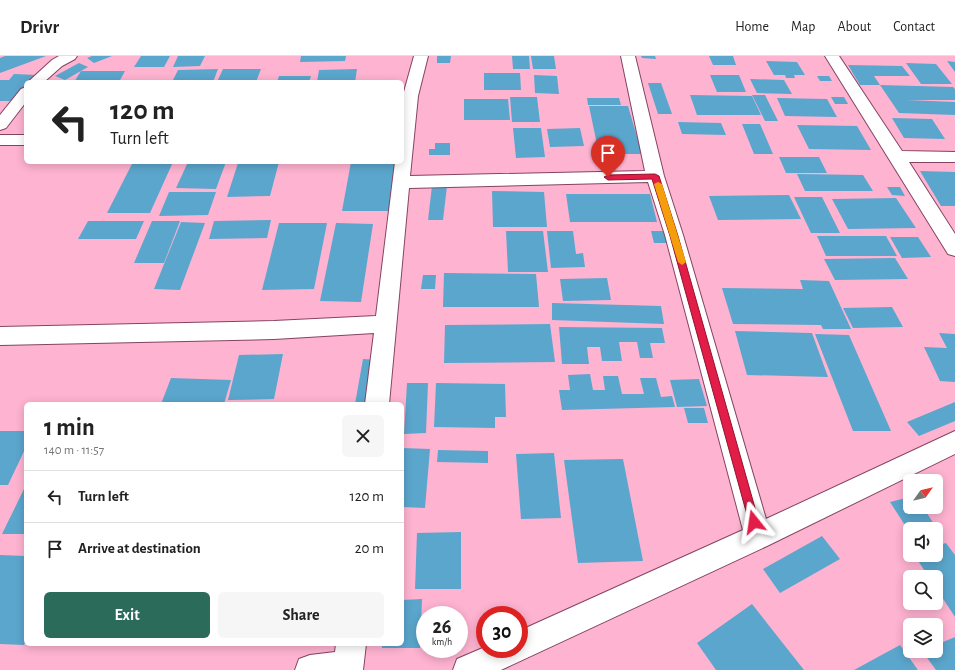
<!DOCTYPE html>
<html lang="en">
<head>
<meta charset="utf-8">
<style>
  :root { --surface:#fff; --page:#f6f6f6; --text:#222; --muted:#767676; --line:#e0e0e0; --accent:#2a6b5a }
  body { margin:0; font-family:"Alegreya Sans",sans-serif; background:var(--page); color:var(--text); height:100vh; display:flex; flex-direction:column; font-size:15px; white-space:nowrap }
  * { box-sizing:border-box; margin:0 }
  p { font-size:13px; color:var(--muted) }
  .icon { flex:none; width:22px; height:22px; fill:none; stroke:currentColor; stroke-width:2; stroke-linecap:round; stroke-linejoin:round }
  .map { position:relative; flex:1; overflow:hidden }
  .side { position:absolute; left:24px; top:346px; width:380px; height:244px; display:flex; flex-direction:column; background:var(--surface); border-radius:6px; box-shadow:0 2px 10px #0003 }
  .side>* { flex:none }
  .hud { position:absolute; left:24px; top:24px; width:380px; height:84px; border-radius:6px; box-shadow:0 2px 10px #0003; background:#fff; color:var(--text); overflow:hidden }
  .needle { width:26px; rotate:56deg }
  .fabs { position:absolute; left:903px; top:418px; display:grid; gap:8px }
  .fabs a { display:grid; place-items:center; width:40px; height:40px; border-radius:6px; background:var(--surface); box-shadow:0 2px 10px #0003; font-size:20px }
  .speed { position:absolute; left:416px; top:550px; display:flex; gap:8px; font-size:20px; font-weight:700; text-align:center }
  .speed>* { display:grid; place-content:center; width:52px; height:52px; border-radius:50%; background:var(--surface); box-shadow:0 2px 10px #0003; line-height:1 }
  .speed small { font-size:10px; font-weight:400 }
  .speed .limit { border:6px solid #d22; background:#fff; color:#111 }
  .pin { position:absolute; display:grid; place-items:center; width:34px; height:34px; color:#fff; margin:-41px -17px; border-radius:50% 50% 50% 0; rotate:-45deg; box-shadow:0 0 4px #0007 }
  .pin .icon { rotate:45deg }
  .me { position:absolute; width:44px; margin:-22px; rotate:345deg; stroke-linejoin:round; filter:drop-shadow(0 0 3px #0008) }
  .turn { display:flex; align-items:center; gap:14px; height:84px; padding:0 20px; font-size:18px }
  .turn .icon { width:52px; height:52px; stroke-width:2.5 }
  .turn b { display:block; font-size:28px; line-height:34px }
  .round { display:grid; place-items:center; flex:none; width:42px; height:42px; border-radius:6px; background:var(--page) }
  .overview { display:flex; align-items:center; justify-content:space-between; height:68px; padding:0 20px }
  h1 { font-size:24px; font-weight:700; line-height:30px }
  .cta { display:flex; gap:8px; margin-top:auto; padding:8px 20px }
  .cta a { flex:1; height:46px; border-radius:6px; background:var(--accent); color:#fff; font-size:16px; font-weight:700; line-height:46px; text-align:center }
  .cta a+a { background:var(--page); color:var(--text) }
  ul { padding:0; list-style:none }
  li { display:flex; align-items:center; gap:12px; height:52px; padding:0 20px; border-top:1px solid var(--line) }
  li div { flex:1 }
  li b { display:block; font-size:15px }
  li em { font-style:normal }
  header { display:flex; align-items:center; gap:24px; box-sizing:border-box; height:56px; padding:0 20px; background:var(--surface); border-bottom:1px solid var(--line) }
  header strong { font-size:19px }
  nav { display:flex; gap:22px; margin-inline-start:auto; font-size:14px }
  .map>svg:first-child { display:block }
</style>
</head>
<body>
<header>
<strong>Drivr</strong>
<nav><a>Home</a><a>Map</a><a>About</a><a>Contact</a></nav>
</header>
<div class="map">
<svg width="955" height="614" viewBox="0 0 955 614">
  <rect width="100%" height="100%" fill="#feb3d1"/>
  <g fill="#5ba6cd">
    <polygon points="5,0 46,0 0,17 0,2"/>
    <polygon points="92,0 112,0 94,7 87,2"/>
    <polygon points="141,0 170,0 164,11 134,11"/>
    <polygon points="178,0 205,0 200,10 173,11"/>
    <polygon points="301,0 346,0 345,5 300,6"/>
    <polygon points="437,0 451,0 450,7 437,7"/>
    <polygon points="512,0 529,0 530,13 513,13"/>
    <polygon points="531,0 554,0 556,13 533,13"/>
    <polygon points="641,0 655,0 656,3 642,2"/>
    <polygon points="709,0 733,0 736,9 713,9"/>
    <polygon points="766,5 797,6 805,19 794,19 795,22 786,22 785,19 774,19"/>
    <polygon points="947,5 955,6 955,16"/>
    <polygon points="79,7 88,11 65,24 55,20"/>
    <polygon points="906,7 936,8 952,28 921,28"/>
    <polygon points="848,9 902,10 910,20 874,20 880,29 860,29"/>
    <polygon points="218,13 213,26 172,26 178,14"/>
    <polygon points="223,13 261,13 256,26 217,26"/>
    <polygon points="357,13 355,26 317,26 319,14"/>
    <polygon points="81,15 125,15 119,26 74,26"/>
    <polygon points="484,17 520,17 521,34 484,34"/>
    <polygon points="14,18 37,19 32,26 26,26 26,34 18,45 0,45 0,24 9,24"/>
    <polygon points="534,19 557,20 559,38 535,37"/>
    <polygon points="710,19 739,19 746,36 717,36"/>
    <polygon points="279,20 311,20 309,26 277,26"/>
    <polygon points="817,20 829,20 832,25 820,25"/>
    <polygon points="750,23 784,24 792,38 757,37"/>
    <polygon points="648,27 661,27 672,58 658,58"/>
    <polygon points="880,29 953,31 955,33 955,44 907,44 955,46 955,59 899,57"/>
    <polygon points="690,39 752,40 761,59 697,59"/>
    <polygon points="752,39 765,39 778,65 765,65"/>
    <polygon points="510,41 537,41 540,66 512,66"/>
    <polygon points="831,41 844,41 848,48 835,48"/>
    <polygon points="587,42 619,42 621,49 588,49"/>
    <polygon points="777,42 827,43 837,61 785,60"/>
    <polygon points="464,43 508,43 510,64 464,64"/>
    <polygon points="589,50 628,50 642,98 599,98"/>
    <polygon points="892,62 932,63 945,83 904,82"/>
    <polygon points="678,66 721,67 726,79 682,78"/>
    <polygon points="742,68 760,68 773,98 754,98"/>
    <polygon points="797,69 857,70 871,94 809,93"/>
    <polygon points="513,72 541,72 545,101 516,102"/>
    <polygon points="580,72 584,90 550,91 547,73"/>
    <polygon points="435,87 450,87 450,99 429,99 429,93 435,93"/>
    <polygon points="779,101 819,101 827,117 786,117"/>
    <polygon points="133,106 173,106 150,157 107,157"/>
    <polygon points="188,106 226,106 216,133 176,132"/>
    <polygon points="274,106 279,106 270,140 227,141 238,107"/>
    <polygon points="351,106 397,106 391,155 342,155"/>
    <polygon points="920,115 955,116 955,150 941,150"/>
    <polygon points="797,118 863,119 873,135 805,135"/>
    <polygon points="432,130 447,130 443,164 428,164"/>
    <polygon points="887,131 900,131 905,140 892,139"/>
    <polygon points="492,135 544,136 547,171 493,171"/>
    <polygon points="169,136 216,136 208,159 159,160"/>
    <polygon points="566,138 650,138 657,166 570,166"/>
    <polygon points="789,139 801,163 718,164 709,140"/>
    <polygon points="794,141 822,141 840,177 811,177"/>
    <polygon points="896,142 916,172 848,173 832,143"/>
    <polygon points="271,164 267,182 209,183 214,165"/>
    <polygon points="88,165 144,165 136,183 78,183"/>
    <polygon points="152,165 180,165 164,207 134,207"/>
    <polygon points="181,166 205,167 180,234 154,233"/>
    <polygon points="279,167 327,167 314,233 262,234"/>
    <polygon points="336,167 373,168 361,246 320,245"/>
    <polygon points="506,175 543,175 548,216 508,216"/>
    <polygon points="547,175 573,175 576,198 583,197 585,211 551,212"/>
    <polygon points="651,175 664,175 667,187 654,187"/>
    <polygon points="817,180 886,180 897,200 826,200"/>
    <polygon points="890,181 918,181 931,201 902,202"/>
    <polygon points="895,202 908,223 835,224 824,203"/>
    <polygon points="444,217 536,218 539,251 443,251"/>
    <polygon points="423,219 436,219 435,233 421,233"/>
    <polygon points="607,222 611,244 563,245 560,223"/>
    <polygon points="800,224 829,225 851,273 823,273 821,269 733,268 722,232 803,233"/>
    <polygon points="552,247 661,250 664,268 552,264"/>
    <polygon points="892,251 903,271 853,272 843,252"/>
    <polygon points="550,268 555,306 444,307 445,269"/>
    <polygon points="559,271 662,272 665,287 650,287 653,302 640,302 637,286 619,286 622,305 602,305 600,291 587,291 589,308 562,308"/>
    <polygon points="735,275 812,277 828,321 747,319"/>
    <polygon points="939,277 955,278 955,326 940,325 924,291 947,292"/>
    <polygon points="815,278 849,279 891,375 853,375"/>
    <polygon points="283,298 274,343 228,344 239,299"/>
    <polygon points="363,303 378,304 369,348 355,348"/>
    <polygon points="590,318 593,334 605,334 603,320 618,320 622,338 644,338 640,322 656,322 661,341 672,340 675,351 562,354 559,334 570,334 568,319"/>
    <polygon points="171,322 231,324 224,348 161,348"/>
    <polygon points="699,323 707,350 677,351 670,324"/>
    <polygon points="407,327 428,327 426,377 404,378"/>
    <polygon points="436,327 505,328 506,361 495,361 495,372 434,371"/>
    <polygon points="955,346 955,365 919,380 907,366"/>
    <polygon points="684,352 704,352 708,367 688,367"/>
    <polygon points="0,375 26,375 26,391 8,429 0,429"/>
    <polygon points="402,392 430,393 425,452 402,451"/>
    <polygon points="438,394 488,395 488,407 437,406"/>
    <polygon points="554,397 561,462 521,463 516,398"/>
    <polygon points="623,403 643,505 578,507 564,404"/>
    <polygon points="25,431 26,478 2,478"/>
    <polygon points="910,441 910,451 923,451 939,476 936,477 936,473 910,473 910,477 890,446"/>
    <polygon points="461,476 461,533 415,533 417,477"/>
    <polygon points="822,480 840,503 780,537 763,513"/>
    <polygon points="946,487 955,499 955,561 936,532 936,521 929,521 914,499 936,499 936,490"/>
    <polygon points="0,499 26,500 26,583 24,589 0,588"/>
    <polygon points="422,543 420,592 382,592 382,588 402,588 402,544"/>
    <polygon points="752,548 804,614 716,614 697,587"/>
    <polygon points="955,581 955,614 936,614 922,595 936,595 936,589"/>
    <polygon points="900,589 918,614 854,614"/>
  </g>
  <g fill="none" stroke-linecap="round" stroke-linejoin="round">
    <defs>
      <g id="street">
        <polygon points="59,0 77,0 75,3 62,10 44,26 28,26 52,4"/>
        <polygon points="414,0 428,0 418,40 410,120 645,115 621,0 635,0 664,120 683,179 766,463 955,375 955,398 767,490 501,614 453,614 457,603 485,591 485,593 519,593 519,575 743,474 665,179 648,126 409,132 389,348 365,348 374,277 274,283 0,289 0,271 274,265 376,260 395,106 402,106 402,43"/>
        <polygon points="825,0 839,0 902,95 955,96 955,106 909,106 955,178 955,200 948,198"/>
        <polygon points="26,31 26,46 6,72 0,74 0,59 21,33"/>
        <rect x="0" y="79" width="26" height="10"/>
        <polygon points="336,588 366,588 363,614 295,614 299,603 310,599 335,596"/>
      </g>
    </defs>
    <use href="#street" stroke="#844461" stroke-width="2"/>
    <use href="#street" fill="#fff" fill-rule="evenodd"/>
  </g>
  <polygon fill="#e11d48" stroke="#92132f" points="655,118 659,120 678,180 759,466 758,470 754,472 750,470 749,466 670,180 652,123 608,124 604,121 608,119"/>
  <polygon fill="#f59e0b" points="658,126 662,128 686,206 682,209 678,206 654,128"/>
</svg>
<div class="fabs">
<a><svg class="needle" viewBox="-14 -14 28 28"><path d="M0-13l5 13h-10z" fill="#e53935"/><path d="M0 13l5-13h-10z" fill="#767676"/></svg></a>
<a><svg class="icon" aria-label="sound" viewBox="0 0 24 24"><path d="M4 9h4l5-4v14l-5-4H4zM17 9q2 3 0 6"/></svg></a>
<a><svg class="icon" aria-label="search" viewBox="0 0 24 24"><circle cx="10" cy="10" r="6"/><path d="M15 15l6 6"/></svg></a>
<a><svg class="icon" aria-label="layers" viewBox="0 0 24 24"><path d="M12 4l9 5-9 5-9-5zM3 14l9 5 9-5"/></svg></a>
</div>
<div class="speed"><div>26<small>km/h</small></div><div class="limit">30</div></div>
<div class="pin" style="left:608px;top:121px;background:#d93025"><svg class="icon" aria-label="arrive" viewBox="0 0 24 24"><path d="M6 21V4h12l-3 4 3 4H6"/></svg></div>
<svg class="me" style="left:754px;top:466px" viewBox="-20 -20 40 40"><path d="M0-17L14 15 0 8-14 15z" fill="#e11d48" stroke="#fff" stroke-width="4"/></svg>
<div class="hud">
<div class="turn"><svg class="icon" aria-label="left" viewBox="0 0 24 24"><path d="M17 20v-9H6M10 6l-5 5 5 5"/></svg><div><b>120 m</b>Turn left</div></div>
</div>
<section class="side">
<div class="overview"><div><h1>1 min</h1><p>140 m · 11:57</p></div><a class="round"><svg class="icon" aria-label="close" viewBox="0 0 24 24"><path d="M6 6l12 12M18 6L6 18"/></svg></a></div>
<ul>
<li><svg class="icon" aria-label="left" viewBox="0 0 24 24"><path d="M17 20v-9H6M10 6l-5 5 5 5"/></svg><div><b>Turn left</b></div><em>120 m</em></li>
<li><svg class="icon" aria-label="arrive" viewBox="0 0 24 24"><path d="M6 21V4h12l-3 4 3 4H6"/></svg><div><b>Arrive at destination</b></div><em>20 m</em></li>
</ul>
<div class="cta"><a>Exit</a><a>Share</a></div>
</section>
</div>
</body>
</html>
